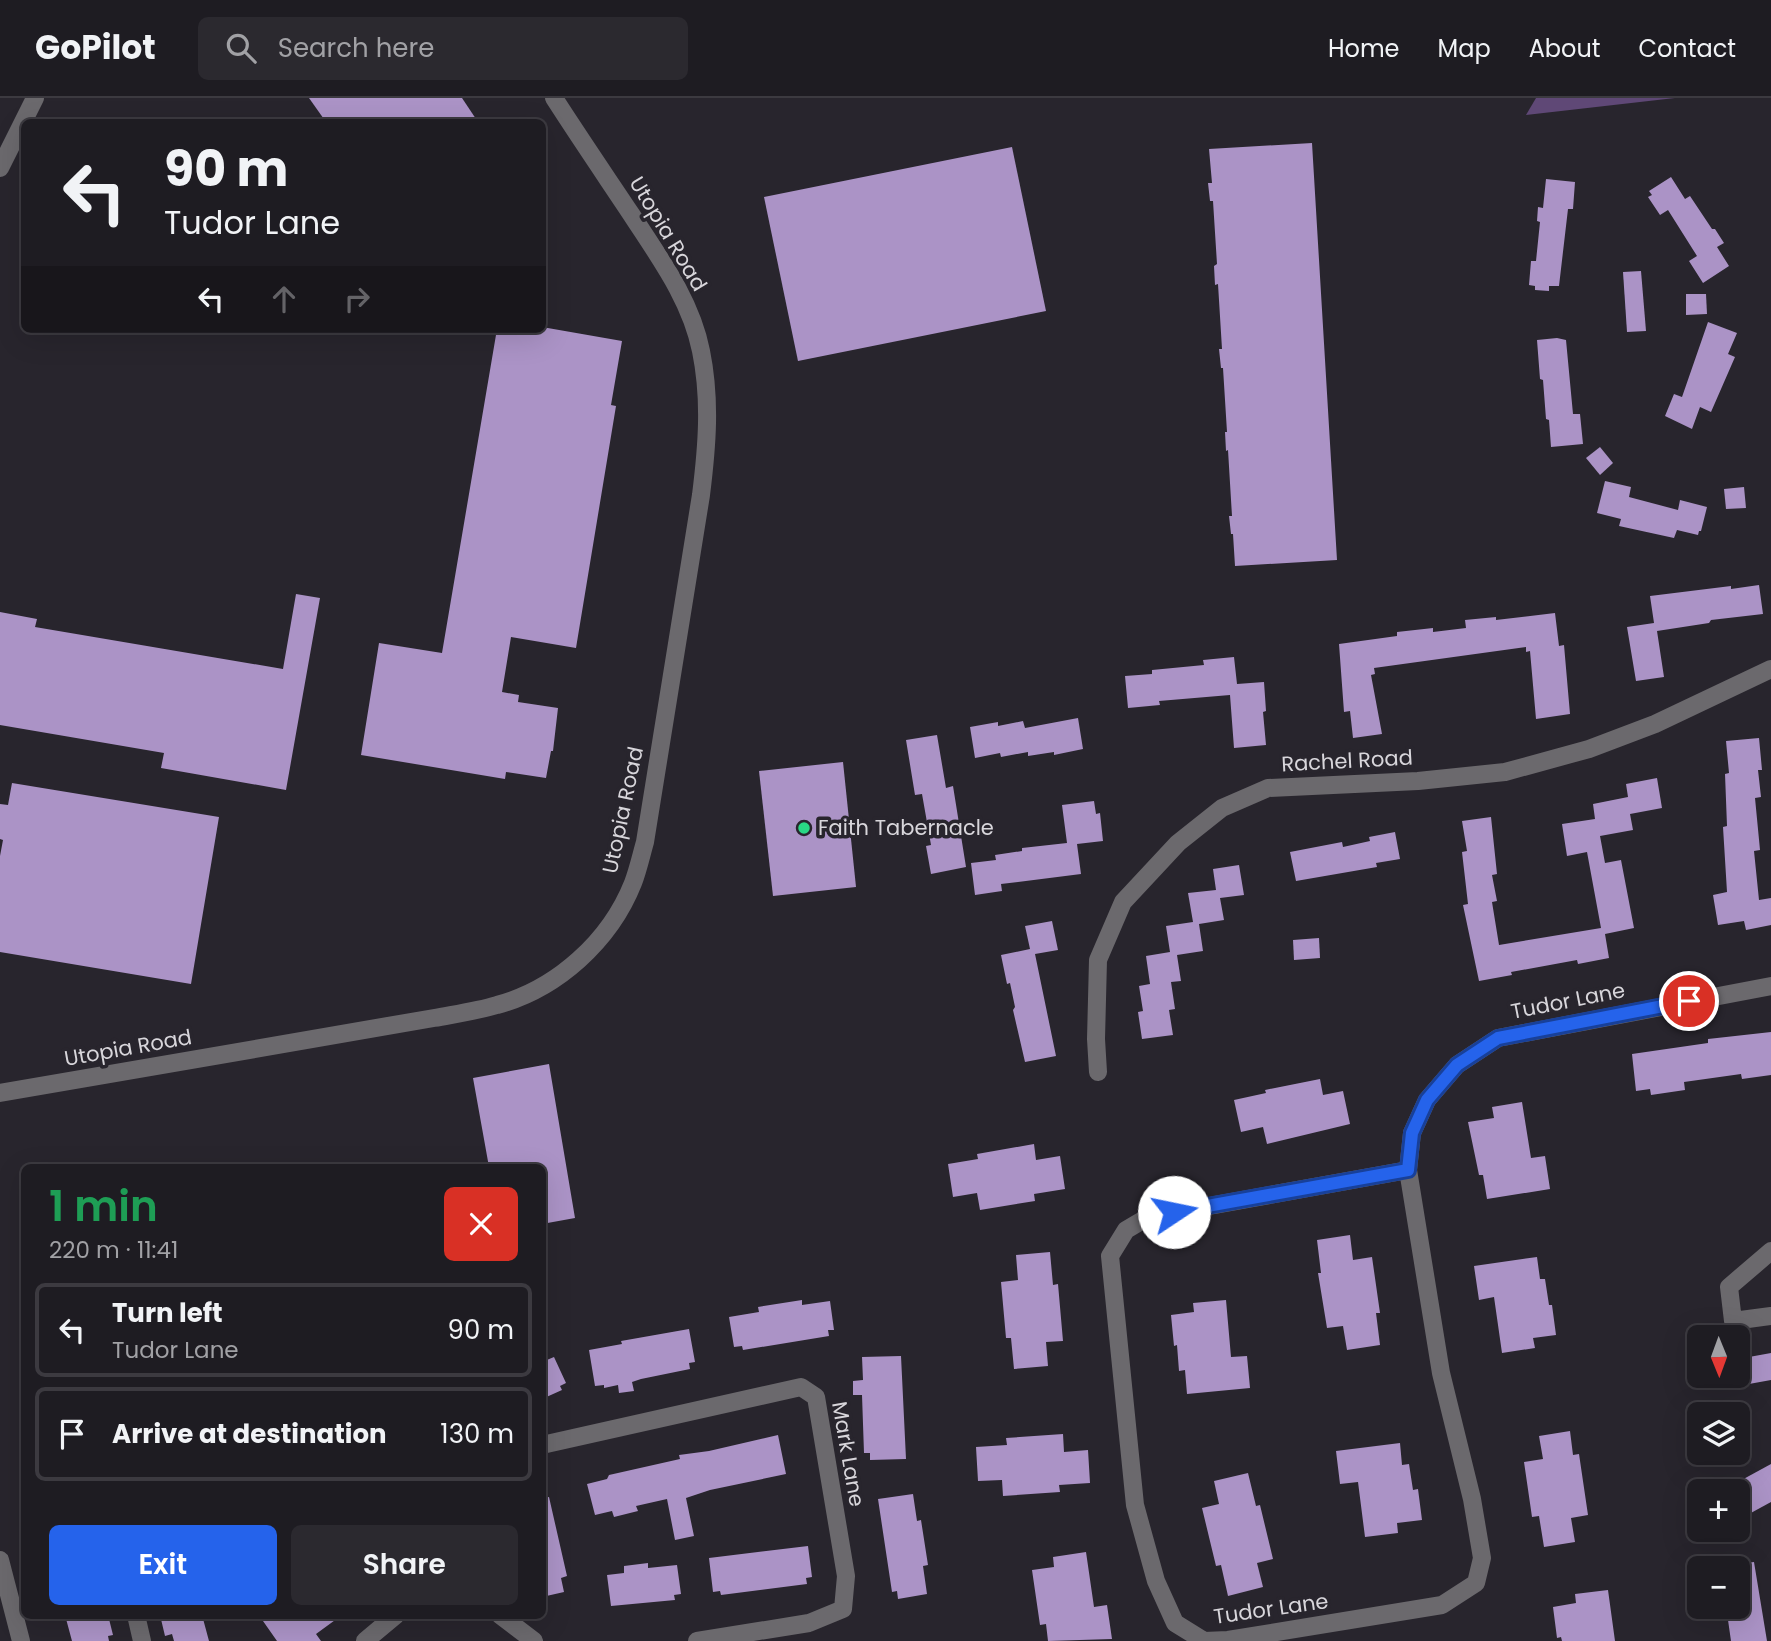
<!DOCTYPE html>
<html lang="en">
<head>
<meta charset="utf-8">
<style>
  :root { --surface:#1e1c22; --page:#2b292f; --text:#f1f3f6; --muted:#a1a1a5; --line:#3c3a40; --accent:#2563eb }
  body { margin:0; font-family:Poppins,sans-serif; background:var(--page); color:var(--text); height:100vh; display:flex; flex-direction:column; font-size:26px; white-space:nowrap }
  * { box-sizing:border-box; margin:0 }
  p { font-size:23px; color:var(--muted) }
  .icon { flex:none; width:38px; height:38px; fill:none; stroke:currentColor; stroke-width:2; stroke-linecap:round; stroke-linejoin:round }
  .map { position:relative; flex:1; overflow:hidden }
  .drawer { position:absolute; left:21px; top:1066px; width:525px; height:455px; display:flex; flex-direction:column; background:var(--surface); border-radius:10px; box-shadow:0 7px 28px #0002,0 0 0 2px var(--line) }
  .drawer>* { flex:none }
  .top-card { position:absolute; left:21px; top:21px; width:525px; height:214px; border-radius:10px; box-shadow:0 7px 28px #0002,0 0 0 2px var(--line); background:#1e1c22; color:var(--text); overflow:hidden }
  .needle { width:46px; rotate:179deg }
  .fabs { position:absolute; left:1687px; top:1227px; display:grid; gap:14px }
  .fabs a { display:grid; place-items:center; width:63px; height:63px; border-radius:10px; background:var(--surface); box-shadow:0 7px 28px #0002,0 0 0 2px var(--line); font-size:35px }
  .pin { position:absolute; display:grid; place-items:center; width:60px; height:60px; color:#fff; margin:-30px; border:4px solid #fff; border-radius:50%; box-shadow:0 2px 7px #0007 }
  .me { position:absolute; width:77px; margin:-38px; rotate:79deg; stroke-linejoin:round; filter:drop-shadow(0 0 5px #0008) }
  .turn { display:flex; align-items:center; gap:24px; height:147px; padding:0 28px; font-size:32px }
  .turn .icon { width:91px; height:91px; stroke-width:2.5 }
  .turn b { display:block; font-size:49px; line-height:60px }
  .lanes { display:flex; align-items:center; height:66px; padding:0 28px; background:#0003; justify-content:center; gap:35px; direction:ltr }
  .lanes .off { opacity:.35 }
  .round { display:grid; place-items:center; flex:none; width:74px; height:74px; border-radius:10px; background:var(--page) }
  .summary { display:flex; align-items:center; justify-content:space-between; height:119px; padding:0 28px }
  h1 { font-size:42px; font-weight:600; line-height:52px; color:#1e9e55 }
  .action { display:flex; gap:14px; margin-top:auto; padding:14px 28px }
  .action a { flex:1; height:80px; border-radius:10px; background:var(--accent); color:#fff; font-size:28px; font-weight:600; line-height:80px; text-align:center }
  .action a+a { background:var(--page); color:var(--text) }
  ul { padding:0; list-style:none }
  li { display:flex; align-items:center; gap:21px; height:94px; margin:0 14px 10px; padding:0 14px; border:4px solid var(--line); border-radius:10px }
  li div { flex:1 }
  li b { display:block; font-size:26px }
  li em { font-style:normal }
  header { display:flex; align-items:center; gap:42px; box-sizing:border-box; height:98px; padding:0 35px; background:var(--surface); border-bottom:2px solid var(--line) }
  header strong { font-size:33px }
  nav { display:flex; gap:38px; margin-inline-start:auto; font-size:24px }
  .search { width:490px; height:63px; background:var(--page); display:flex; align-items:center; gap:18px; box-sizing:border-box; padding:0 24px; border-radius:10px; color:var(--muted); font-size:26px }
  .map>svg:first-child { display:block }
</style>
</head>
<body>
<header>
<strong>GoPilot</strong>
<div class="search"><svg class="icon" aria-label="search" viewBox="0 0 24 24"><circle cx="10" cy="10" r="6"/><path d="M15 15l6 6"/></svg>Search here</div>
<nav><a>Home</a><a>Map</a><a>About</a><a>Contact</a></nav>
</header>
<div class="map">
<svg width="1771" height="1543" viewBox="0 0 1771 1543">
  <rect width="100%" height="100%" fill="#28252d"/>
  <polygon fill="#5f4876" points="1536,0 1675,0 1526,17"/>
  <g fill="#ab93c6">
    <polygon points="309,0 462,0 478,24 326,24"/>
    <polygon points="1312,45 1337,462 1235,468 1233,436 1231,436 1229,418 1232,418 1228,352 1226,353 1225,334 1227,334 1223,270 1221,270 1219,251 1222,251 1218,186 1215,187 1214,168 1217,166 1213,103 1210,103 1208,85 1212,85 1209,51"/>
    <polygon points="1012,49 1046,213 798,263 764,99"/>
    <polygon points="1671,79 1685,101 1690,98 1712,131 1715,131 1724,145 1717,149 1729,168 1703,185 1689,163 1697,158 1668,112 1660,117 1648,99 1652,97 1649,93"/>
    <polygon points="1546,81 1575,84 1573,111 1568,111 1559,188 1549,188 1549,193 1535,192 1535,188 1529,187 1531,163 1536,163 1540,124 1537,123 1538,109 1543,110"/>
    <polygon points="1641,173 1646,233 1627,234 1623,174"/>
    <polygon points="1686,196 1706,196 1707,216 1686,217"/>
    <polygon points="1708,224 1737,235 1728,256 1735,259 1711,314 1700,309 1692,331 1665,318 1674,296 1682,299"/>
    <polygon points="542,229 622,243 611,307 616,308 576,550 511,539 502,594 519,597 518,604 558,610 553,653 551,653 546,680 506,674 505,681 361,657 379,545 442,555 497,231"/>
    <polygon points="1557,240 1566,242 1573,316 1580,316 1583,346 1551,349 1549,322 1546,321 1543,282 1540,281 1537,242"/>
    <polygon points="1600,349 1613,365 1600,377 1586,360"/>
    <polygon points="1605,383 1631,389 1629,399 1678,412 1680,402 1707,409 1701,433 1699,433 1698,437 1677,432 1674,440 1619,428 1621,421 1597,415"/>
    <polygon points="1744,389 1746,410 1726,411 1724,391"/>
    <polygon points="1759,487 1763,516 1711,522 1709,525 1657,533 1664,579 1636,583 1627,529 1654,525 1650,498 1731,488 1731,491"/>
    <polygon points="296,496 320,500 286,692 161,670 164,655 0,627 0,514 37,521 35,529 283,571"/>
    <polygon points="1555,515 1559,548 1564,547 1570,616 1536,621 1530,553 1526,554 1526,549 1374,570 1375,576 1371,577 1382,636 1353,640 1350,613 1344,614 1339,546 1397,538 1397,534 1433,530 1433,534 1466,530 1465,522 1496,519 1496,522"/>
    <polygon points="1234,559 1237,586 1264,584 1266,613 1263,614 1266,647 1234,650 1230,597 1159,603 1160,607 1128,610 1125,578 1152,576 1152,572 1204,567 1203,562"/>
    <polygon points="1078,620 1083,651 1054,657 1054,654 1028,658 1028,654 1001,659 1000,655 975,660 970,629 998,624 998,628 1023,623 1025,630"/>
    <polygon points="937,637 946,690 953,688 966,769 931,776 926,748 931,747 922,696 915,697 906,642"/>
    <polygon points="1759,640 1762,672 1758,672 1761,699 1755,700 1760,752 1754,753 1759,802 1771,800 1771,827 1746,832 1744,823 1718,827 1713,797 1727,794 1723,729 1727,728 1725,676 1729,675 1726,643"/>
    <polygon points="843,664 856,789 773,798 759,673"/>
    <polygon points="1657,680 1662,710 1630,716 1633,732 1600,738 1605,765 1621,762 1634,830 1605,836 1609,860 1578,866 1577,862 1511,874 1512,877 1479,883 1463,807 1468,806 1462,754 1467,753 1462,723 1491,719 1497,776 1492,777 1497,803 1492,804 1499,847 1601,830 1587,754 1567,758 1562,726 1595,721 1593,706 1628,699 1626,686"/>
    <polygon points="12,685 219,719 191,886 0,854 0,758 3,742 0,741 0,706 8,707"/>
    <polygon points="1094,703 1096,716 1100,715 1103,743 1077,746 1081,776 1001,786 1002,793 975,797 971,765 996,762 995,757 1022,753 1022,750 1067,745 1062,707"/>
    <polygon points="1395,734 1400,761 1376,765 1377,769 1296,783 1290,754 1342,744 1343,749 1370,743 1369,739"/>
    <polygon points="1239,767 1244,797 1220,800 1224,822 1199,826 1203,853 1177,857 1181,883 1171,884 1175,911 1169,912 1173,937 1142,941 1138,914 1143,913 1139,888 1150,886 1146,858 1170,854 1166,828 1193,824 1188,795 1216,792 1213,771"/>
    <polygon points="1052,823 1058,852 1035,856 1056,958 1025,964 1013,912 1015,909 1010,885 1007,886 1001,857 1030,851 1025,828"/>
    <polygon points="1319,840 1320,860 1294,862 1293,842"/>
    <polygon points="1771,934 1771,977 1742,981 1741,976 1684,984 1685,992 1651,997 1650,991 1636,993 1632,956 1708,945 1708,941"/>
    <polygon points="549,966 575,1120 542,1126 542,1069 489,1069 473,980"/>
    <polygon points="1320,981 1323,997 1343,993 1350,1026 1267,1046 1263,1029 1241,1034 1234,1002 1266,995 1265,992"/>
    <polygon points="1522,1004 1531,1060 1545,1058 1550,1091 1487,1101 1483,1077 1479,1077 1468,1024 1494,1020 1492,1009"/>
    <polygon points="1034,1046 1036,1062 1060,1058 1065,1091 1034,1096 1035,1103 980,1112 977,1095 953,1099 948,1066 978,1061 977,1056"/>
    <polygon points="1350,1137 1353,1162 1372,1159 1380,1215 1376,1215 1380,1247 1347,1252 1343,1228 1327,1230 1318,1175 1321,1175 1317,1142"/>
    <polygon points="1050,1154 1053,1187 1058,1186 1063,1243 1046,1244 1048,1268 1014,1271 1011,1240 1006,1240 1001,1184 1018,1182 1016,1157"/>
    <polygon points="1537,1159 1540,1181 1545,1181 1549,1207 1552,1207 1556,1237 1533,1240 1535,1250 1502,1255 1494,1199 1479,1202 1474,1168"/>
    <polygon points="802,1202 802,1207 830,1203 834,1232 828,1232 829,1238 743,1252 742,1248 734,1249 729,1219 759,1214 758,1209"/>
    <polygon points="1226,1202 1231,1259 1247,1258 1250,1290 1187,1296 1185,1272 1179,1273 1177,1247 1174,1248 1171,1217 1194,1214 1193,1205"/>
    <polygon points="689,1231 695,1264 689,1265 690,1271 641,1281 632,1284 634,1293 619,1295 618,1287 604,1290 604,1287 595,1288 589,1252 622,1246 621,1243"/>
    <polygon points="1771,1255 1771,1282 1738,1288 1738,1261"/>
    <polygon points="901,1258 906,1361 870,1362 870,1355 864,1355 862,1297 853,1297 853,1283 863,1282 862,1259"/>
    <polygon points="554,1259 566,1285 560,1288 562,1292 542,1301 542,1264"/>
    <polygon points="1570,1333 1573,1357 1579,1356 1588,1417 1571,1420 1575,1444 1544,1449 1539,1418 1532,1419 1524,1364 1543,1361 1539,1338"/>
    <polygon points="1063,1336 1064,1354 1088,1352 1090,1385 1059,1387 1060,1394 1003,1398 1002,1382 978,1383 976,1349 1007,1347 1006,1340"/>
    <polygon points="778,1337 786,1376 710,1392 686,1400 694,1438 675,1442 667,1401 636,1408 638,1413 614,1419 612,1413 595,1417 587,1386 607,1381 609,1377 680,1361 679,1357 709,1353"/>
    <polygon points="1400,1345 1402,1367 1409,1366 1413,1392 1418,1391 1422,1422 1397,1425 1398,1435 1365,1439 1358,1384 1340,1386 1336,1353"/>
    <polygon points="1771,1366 1771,1404 1738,1422 1738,1384"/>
    <polygon points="1248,1375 1256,1408 1260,1407 1273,1461 1257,1465 1263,1489 1228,1498 1221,1467 1216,1468 1202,1410 1219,1406 1214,1383"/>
    <polygon points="913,1396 917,1423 921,1422 928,1467 923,1468 927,1496 898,1501 897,1493 892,1494 878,1401"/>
    <polygon points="549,1399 567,1478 561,1480 564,1494 542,1499 542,1400"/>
    <polygon points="808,1448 812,1479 806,1480 807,1486 721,1497 720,1493 713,1494 709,1460"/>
    <polygon points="1086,1454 1094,1509 1107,1507 1112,1541 1048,1543 1046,1526 1040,1527 1032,1472 1054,1469 1053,1459"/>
    <polygon points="1754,1464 1767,1543 1731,1543 1726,1508 1738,1508 1738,1466"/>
    <polygon points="648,1465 648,1470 677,1467 681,1496 674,1497 675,1502 611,1508 607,1477 624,1475 624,1468"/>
    <polygon points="1608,1492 1615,1543 1562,1543 1561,1539 1557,1540 1553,1509 1576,1505 1575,1496"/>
    <polygon points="65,1517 108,1517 113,1537 108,1538 109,1543 72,1543"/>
    <polygon points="160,1517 202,1517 209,1543 174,1543 172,1536 165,1538"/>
    <polygon points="271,1517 342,1517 316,1536 321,1543 277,1543 263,1523"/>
  </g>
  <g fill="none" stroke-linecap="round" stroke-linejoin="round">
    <g stroke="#6b696d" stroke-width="18">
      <polyline points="0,70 35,0"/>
      <polyline points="1098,974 1096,941 1098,862 1123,804 1178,745 1222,710 1268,690 1418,683 1505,674 1589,651 1655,626 1771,571"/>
      <path d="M0,995L434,920C455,916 477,913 497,907C557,891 610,843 633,785C638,772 641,758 645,744L701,397C707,349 711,302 701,253C691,202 659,159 631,116C605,77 579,39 554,0"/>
      <polyline points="1408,1072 1441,1275 1472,1401 1482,1460 1476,1485 1442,1507 1228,1542 1204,1543 1175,1525 1156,1483 1135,1407 1110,1158 1126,1132 1148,1119 1408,1072 1412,1035 1427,1002 1457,967 1498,940 1771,888"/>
      <polyline points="1771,1153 1729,1189 1733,1223 1771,1218"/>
      <polyline points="542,1347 801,1289 816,1299 846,1478 843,1511 809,1525 697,1543"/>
      <polyline points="0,1462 21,1543"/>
      <polyline points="136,1517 142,1543"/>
      <polyline points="500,1517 534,1543"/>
      <polyline points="365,1543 396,1517"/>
    </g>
  </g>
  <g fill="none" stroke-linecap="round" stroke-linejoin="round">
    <defs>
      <polyline id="route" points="1174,1114 1408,1072 1412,1035 1427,1002 1457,967 1498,940 1689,903"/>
    </defs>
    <use href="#route" stroke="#184099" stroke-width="18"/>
    <use href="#route" stroke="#2563eb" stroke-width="12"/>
  </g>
  <circle fill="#29d885" stroke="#28252d" stroke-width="2.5" cx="804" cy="730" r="7"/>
  <g text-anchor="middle" stroke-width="7" stroke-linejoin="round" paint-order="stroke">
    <g font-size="21" fill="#d8d6db" stroke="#28252d">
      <text transform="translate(668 136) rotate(59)" y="7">Utopia Road</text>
      <text transform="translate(1347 663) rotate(-3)" y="7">Rachel Road</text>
      <text transform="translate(623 712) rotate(-78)" y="7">Utopia Road</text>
      <text transform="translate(1568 903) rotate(-11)" y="7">Tudor Lane</text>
      <text transform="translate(128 950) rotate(-10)" y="7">Utopia Road</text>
      <text transform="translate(848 1356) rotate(80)" y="7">Mark Lane</text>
      <text transform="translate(1271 1511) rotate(-8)" y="7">Tudor Lane</text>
    </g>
    <g font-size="21" fill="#d8d6db" stroke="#28252d" text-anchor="start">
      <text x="818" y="737">Faith Tabernacle</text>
    </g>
  </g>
</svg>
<div class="fabs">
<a><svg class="needle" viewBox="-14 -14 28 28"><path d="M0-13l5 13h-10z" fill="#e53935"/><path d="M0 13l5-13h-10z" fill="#a1a1a5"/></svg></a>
<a><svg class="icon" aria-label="layers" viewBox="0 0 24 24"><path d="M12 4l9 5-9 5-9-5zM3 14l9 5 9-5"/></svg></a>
<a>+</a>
<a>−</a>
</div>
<div class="pin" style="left:1689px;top:903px;background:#d93025"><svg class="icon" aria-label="arrive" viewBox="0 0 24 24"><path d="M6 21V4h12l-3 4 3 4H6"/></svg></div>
<svg class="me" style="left:1174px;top:1114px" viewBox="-20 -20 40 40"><circle r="19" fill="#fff"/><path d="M0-13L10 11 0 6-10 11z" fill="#2563eb"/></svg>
<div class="top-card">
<div class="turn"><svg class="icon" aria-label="left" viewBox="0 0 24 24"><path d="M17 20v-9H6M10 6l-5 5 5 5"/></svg><div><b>90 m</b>Tudor Lane</div></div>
<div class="lanes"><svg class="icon" aria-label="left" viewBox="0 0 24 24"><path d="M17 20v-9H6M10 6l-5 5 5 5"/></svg><svg class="icon off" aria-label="ahead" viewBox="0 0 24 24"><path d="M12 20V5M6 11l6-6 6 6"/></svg><svg class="icon off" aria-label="right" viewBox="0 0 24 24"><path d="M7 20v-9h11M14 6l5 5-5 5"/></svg></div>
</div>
<section class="drawer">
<div class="summary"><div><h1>1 min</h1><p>220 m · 11:41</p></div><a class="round" style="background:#d93025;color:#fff"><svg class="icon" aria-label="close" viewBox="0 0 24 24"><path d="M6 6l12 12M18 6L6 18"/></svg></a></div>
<ul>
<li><svg class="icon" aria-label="left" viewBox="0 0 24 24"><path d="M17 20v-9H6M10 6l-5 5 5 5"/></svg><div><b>Turn left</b><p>Tudor Lane</p></div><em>90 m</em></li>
<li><svg class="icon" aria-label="arrive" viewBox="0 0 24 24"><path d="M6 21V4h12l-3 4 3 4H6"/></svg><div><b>Arrive at destination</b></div><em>130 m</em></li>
</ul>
<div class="action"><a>Exit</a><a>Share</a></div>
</section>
</div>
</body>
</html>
